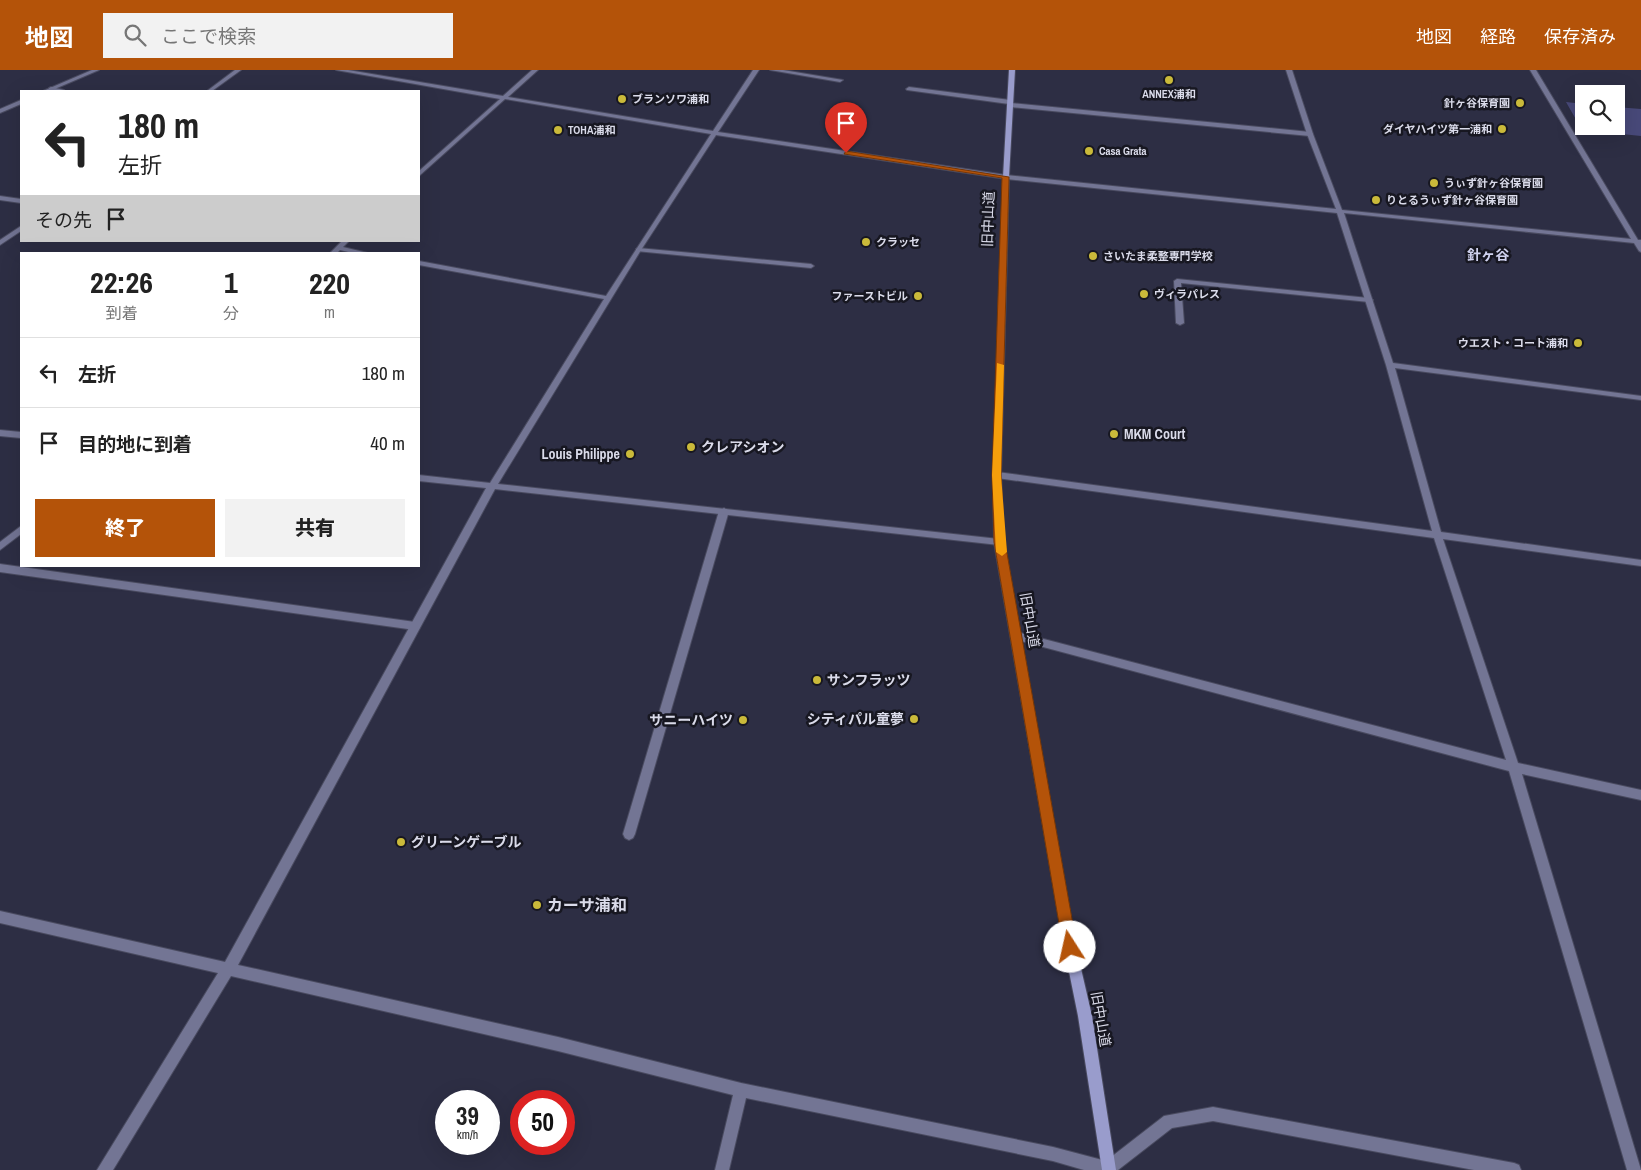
<!DOCTYPE html>
<html lang="ja">
<head>
<meta charset="utf-8">
<style>
  :root { --surface:#fff; --page:#f2f2f2; --text:#222; --muted:#767676; --line:#e0e0e0; --accent:#b45309 }
  body { margin:0; font-family:"Archivo Narrow","Noto Sans JP",sans-serif; background:var(--page); color:var(--text); height:100vh; display:flex; flex-direction:column; font-size:19px; white-space:nowrap }
  * { box-sizing:border-box; margin:0 }
  p { font-size:16px; color:var(--muted) }
  .icon { flex:none; width:28px; height:28px; fill:none; stroke:currentColor; stroke-width:2; stroke-linecap:round; stroke-linejoin:round }
  .map { position:relative; flex:1; overflow:hidden }
  .sheet { position:absolute; left:20px; top:182px; width:400px; height:315px; display:flex; flex-direction:column; background:var(--surface); border-radius:0px; box-shadow:0 5px 20px #0002 }
  .sheet>* { flex:none }
  .banner { position:absolute; left:20px; top:20px; width:400px; height:152px; border-radius:0px; box-shadow:0 5px 20px #0002; background:#fff; color:var(--text); overflow:hidden }
  .tools { position:absolute; left:1575px; top:15px; display:grid; gap:10px }
  .tools a { display:grid; place-items:center; width:50px; height:50px; border-radius:0px; background:var(--surface); box-shadow:0 5px 20px #0002; font-size:25px }
  .speed { position:absolute; left:435px; top:1020px; display:flex; gap:10px; font-size:25px; font-weight:700; text-align:center }
  .speed>* { display:grid; place-content:center; width:65px; height:65px; border-radius:50%; background:var(--surface); box-shadow:0 5px 20px #0002; line-height:1 }
  .speed small { font-size:12px; font-weight:400 }
  .speed .limit { border:8px solid #d22; background:#fff; color:#111 }
  .pin { position:absolute; display:grid; place-items:center; width:42px; height:42px; color:#fff; margin:-51px -21px; border-radius:50% 50% 50% 0; rotate:-45deg; box-shadow:0 0 5px #0007 }
  .pin .icon { rotate:45deg }
  .me { position:absolute; width:55px; margin:-28px; rotate:350deg; stroke-linejoin:round; filter:drop-shadow(0 0 4px #0008) }
  .turn { display:flex; align-items:center; gap:18px; height:105px; padding:0 15px; font-size:22px }
  .turn .icon { width:65px; height:65px; stroke-width:2.5 }
  .turn b { display:block; font-size:35px; line-height:42px }
  .then { display:flex; align-items:center; height:48px; padding:0 15px; background:#0003; gap:10px; font-size:19px }
  .eta { display:flex; justify-content:space-evenly; align-items:center; height:85px; text-align:center }
  .eta b { font-size:30px; font-weight:800; line-height:35px }
  .button { display:flex; gap:10px; margin-top:auto; padding:10px 15px }
  .button a { flex:1; height:58px; border-radius:0px; background:var(--accent); color:#fff; font-size:20px; font-weight:800; line-height:58px; text-align:center }
  .button a+a { background:var(--page); color:var(--text) }
  ul { padding:0; list-style:none }
  li { display:flex; align-items:center; gap:15px; height:70px; padding:0 15px; border-top:1px solid var(--line) }
  li div { flex:1 }
  li b { display:block; font-size:19px }
  li em { font-style:normal }
  header { display:flex; align-items:center; gap:30px; box-sizing:border-box; height:70px; padding:0 25px; background:var(--accent); color:#fff }
  header strong { font-size:24px }
  nav { display:flex; gap:28px; margin-inline-start:auto; font-size:18px }
  .search { width:350px; height:45px; background:var(--page); display:flex; align-items:center; gap:12px; box-sizing:border-box; padding:0 18px; border-radius:0px; color:var(--muted); font-size:19px }
  .map>svg:first-child { display:block }
</style>
</head>
<body>
<header>
<strong>地図</strong>
<div class="search"><svg class="icon" aria-label="search" viewBox="0 0 24 24"><circle cx="10" cy="10" r="6"/><path d="M15 15l6 6"/></svg>ここで検索</div>
<nav><a>地図</a><a>経路</a><a>保存済み</a></nav>
</header>
<div class="map">
<svg width="1641" height="1100" viewBox="0 0 1641 1100">
  <rect width="100%" height="100%" fill="#2d2e44"/>
  <polygon fill="#484979" points="1566,32 1584,34 1584,56 1616,56 1616,37 1641,39 1641,66 1582,60"/>
  <g fill="none" stroke-linecap="round" stroke-linejoin="round">
    <defs>
      <g id="service">
        <polygon points="770,0 783,0 843,10 840,12"/>
        <polygon points="51,17 64,20 65,21 49,20 49,18"/>
        <polygon points="909,17 1010,30 1013,32 1011,33 1310,62 1313,64 1310,66 1010,37 1007,35 1009,34 907,20 906,19"/>
        <polygon points="638,178 811,194 814,196 811,198 636,181 636,179"/>
        <polygon points="1177,209 1369,228 1373,230 1369,232 1181,213 1184,253 1180,255 1176,253 1174,211"/>
        <polygon points="724,438 729,441 635,764 633,768 629,770 625,768 623,764 719,441"/>
        <polygon points="0,494 415,552 419,553 420,556 419,559 415,560 0,502"/>
      </g>
      <g id="pedestrian">
        <polygon points="235,0 241,0 212,21 207,21"/>
        <polygon points="21,156 21,161 0,175 0,170"/>
      </g>
      <g id="minor">
        <polygon points="92,0 99,0 50,21 43,21"/>
        <polygon points="336,0 348,0 503,26 532,0 538,0 508,27 713,61 753,0 759,0 718,62 1006,105 1336,139 1307,64 1286,0 1292,0 1313,64 1342,140 1631,169 1530,0 1536,0 1638,170 1641,170 1641,182 1639,181 1634,173 1344,143 1393,293 1641,326 1641,330 1395,298 1441,462 1641,490 1641,496 1443,469 1518,693 1641,720 1641,730 1522,704 1641,1100 1627,1100 1509,701 1017,570 1013,569 1012,566 1013,563 1017,562 1506,690 1434,468 997,408 993,405 997,402 1432,461 1386,295 1337,143 1006,109 716,65 641,180 498,414 999,469 1004,472 1002,474 999,475 495,419 238,895 558,967 741,1013 1053,1077 1106,1091 1164,1046 1213,1037 1514,1093 1519,1095 1521,1100 1474,1100 1213,1051 1172,1058 1118,1100 1084,1100 1053,1091 746,1028 729,1100 715,1100 733,1025 558,981 231,906 113,1100 97,1100 218,903 0,853 0,841 225,892 486,418 419,411 419,405 490,413 604,229 419,195 419,191 606,226 711,64 505,29 419,106 419,101 500,29"/>
        <polygon points="21,30 21,34 0,43 0,39"/>
        <polygon points="0,126 21,129 21,133 0,130"/>
        <polygon points="342,171 349,171 343,177 372,184 357,184 340,180 336,184 329,184"/>
        <polygon points="0,360 21,362 21,368 0,366"/>
        <polygon points="21,456 21,464 0,480 0,472"/>
      </g>
      <polygon id="secondary" points="1009,0 1015,0 1009,107 1001,405 1004,472 1076,877 1092,946 1116,1100 1102,1100 1078,946 1064,877 994,472 993,405 1003,107"/>
    </defs>
    <use href="#service" stroke="#494a5f" stroke-width="2"/>
    <use href="#pedestrian" stroke="#494a5f" stroke-width="2"/>
    <use href="#minor" stroke="#494a5f" stroke-width="2"/>
    <use href="#secondary" stroke="#494a5f" stroke-width="2"/>
    <use href="#service" fill="#737594" fill-rule="evenodd"/>
    <use href="#pedestrian" fill="#737594" fill-rule="evenodd"/>
    <use href="#minor" fill="#737594" fill-rule="evenodd"/>
    <use href="#secondary" fill="#999ccc" fill-rule="evenodd"/>
  </g>
  <polygon fill="#b45309" stroke="#753606" points="846,81 1009,107 1001,405 1005,472 1077,877 1075,882 1070,884 1065,882 1063,877 994,472 992,405 1002,108 844,84"/>
  <polygon fill="#f59e0b" points="997,293 1004,295 1001,405 1007,482 1002,486 996,482 992,405"/>
  <g fill="#caba3a" stroke="#171721" stroke-width="2">
    <circle cx="1169" cy="10" r="5"/>
    <circle cx="622" cy="29" r="5"/>
    <circle cx="1520" cy="33" r="5"/>
    <circle cx="1502" cy="59" r="5"/>
    <circle cx="558" cy="60" r="5"/>
    <circle cx="1089" cy="81" r="5"/>
    <circle cx="1434" cy="113" r="5"/>
    <circle cx="1376" cy="130" r="5"/>
    <circle cx="866" cy="172" r="5"/>
    <circle cx="1093" cy="186" r="5"/>
    <circle cx="1144" cy="224" r="5"/>
    <circle cx="918" cy="226" r="5"/>
    <circle cx="1578" cy="273" r="5"/>
    <circle cx="1114" cy="364" r="5"/>
    <circle cx="691" cy="377" r="5"/>
    <circle cx="630" cy="384" r="5"/>
    <circle cx="817" cy="610" r="5"/>
    <circle cx="914" cy="649" r="5"/>
    <circle cx="743" cy="650" r="5"/>
    <circle cx="401" cy="772" r="5"/>
    <circle cx="537" cy="835" r="5"/>
  </g>
  <g text-anchor="middle" stroke-width="5" stroke-linejoin="round" paint-order="stroke">
    <g font-size="11" font-weight="bold" fill="#dadbea" stroke="#171721" text-anchor="start">
      <text x="1169" y="28" text-anchor="middle">ANNEX浦和</text>
      <text x="632" y="33">ブランソワ浦和</text>
      <text x="1510" y="37" text-anchor="end">針ヶ谷保育園</text>
      <text x="1492" y="63" text-anchor="end">ダイヤハイツ第一浦和</text>
      <text x="568" y="64">TOHA浦和</text>
      <text x="1099" y="85">Casa Grata</text>
      <text x="1444" y="117">うぃず針ヶ谷保育園</text>
      <text x="1386" y="134">りとるうぃず針ヶ谷保育園</text>
      <text x="876" y="176">クラッセ</text>
      <text x="1103" y="190">さいたま柔整専門学校</text>
      <text x="1154" y="228">ヴィラパレス</text>
      <text x="908" y="230" text-anchor="end">ファーストビル</text>
      <text x="1568" y="277" text-anchor="end">ウエスト・コート浦和</text>
    </g>
    <g font-size="14" fill="#dadbea" stroke="#171721">
      <text transform="translate(988 149) rotate(-88)" y="5">旧中山道</text>
      <text transform="translate(1030 550) rotate(80)" y="5">旧中山道</text>
      <text transform="translate(1101 949) rotate(80)" y="5">旧中山道</text>
    </g>
    <g font-size="14" font-weight="bold" fill="#d0d2ef" stroke="#171721">
      <text x="1488" y="190">針ヶ谷</text>
    </g>
    <g font-size="14" font-weight="bold" fill="#dadbea" stroke="#171721" text-anchor="start">
      <text x="1124" y="369">MKM Court</text>
      <text x="701" y="382">クレアシオン</text>
      <text x="620" y="389" text-anchor="end">Louis Philippe</text>
      <text x="827" y="615">サンフラッツ</text>
      <text x="904" y="654" text-anchor="end">シティパル童夢</text>
      <text x="733" y="655" text-anchor="end">サニーハイツ</text>
      <text x="411" y="777">グリーンゲーブル</text>
    </g>
    <g font-size="16" font-weight="bold" fill="#dadbea" stroke="#171721" text-anchor="start">
      <text x="547" y="841">カーサ浦和</text>
    </g>
  </g>
</svg>
<div class="tools">
<a><svg class="icon" aria-label="search" viewBox="0 0 24 24"><circle cx="10" cy="10" r="6"/><path d="M15 15l6 6"/></svg></a>
</div>
<div class="speed"><div>39<small>km/h</small></div><div class="limit">50</div></div>
<div class="pin" style="left:846px;top:83px;background:#d93025"><svg class="icon" aria-label="arrive" viewBox="0 0 24 24"><path d="M6 21V4h12l-3 4 3 4H6"/></svg></div>
<svg class="me" style="left:1070px;top:877px" viewBox="-20 -20 40 40"><circle r="19" fill="#fff"/><path d="M0-13L10 11 0 6-10 11z" fill="#b45309"/></svg>
<div class="banner">
<div class="turn"><svg class="icon" aria-label="left" viewBox="0 0 24 24"><path d="M17 20v-9H6M10 6l-5 5 5 5"/></svg><div><b>180 m</b>左折</div></div>
<div class="then">その先<svg class="icon" aria-label="arrive" viewBox="0 0 24 24"><path d="M6 21V4h12l-3 4 3 4H6"/></svg></div>
</div>
<section class="sheet">
<div class="eta">
<div><b>22:26</b><p>到着</p></div>
<div><b>1</b><p>分</p></div>
<div><b>220</b><p>m</p></div>
</div>
<ul>
<li><svg class="icon" aria-label="left" viewBox="0 0 24 24"><path d="M17 20v-9H6M10 6l-5 5 5 5"/></svg><div><b>左折</b></div><em>180 m</em></li>
<li><svg class="icon" aria-label="arrive" viewBox="0 0 24 24"><path d="M6 21V4h12l-3 4 3 4H6"/></svg><div><b>目的地に到着</b></div><em>40 m</em></li>
</ul>
<div class="button"><a>終了</a><a>共有</a></div>
</section>
</div>
</body>
</html>
